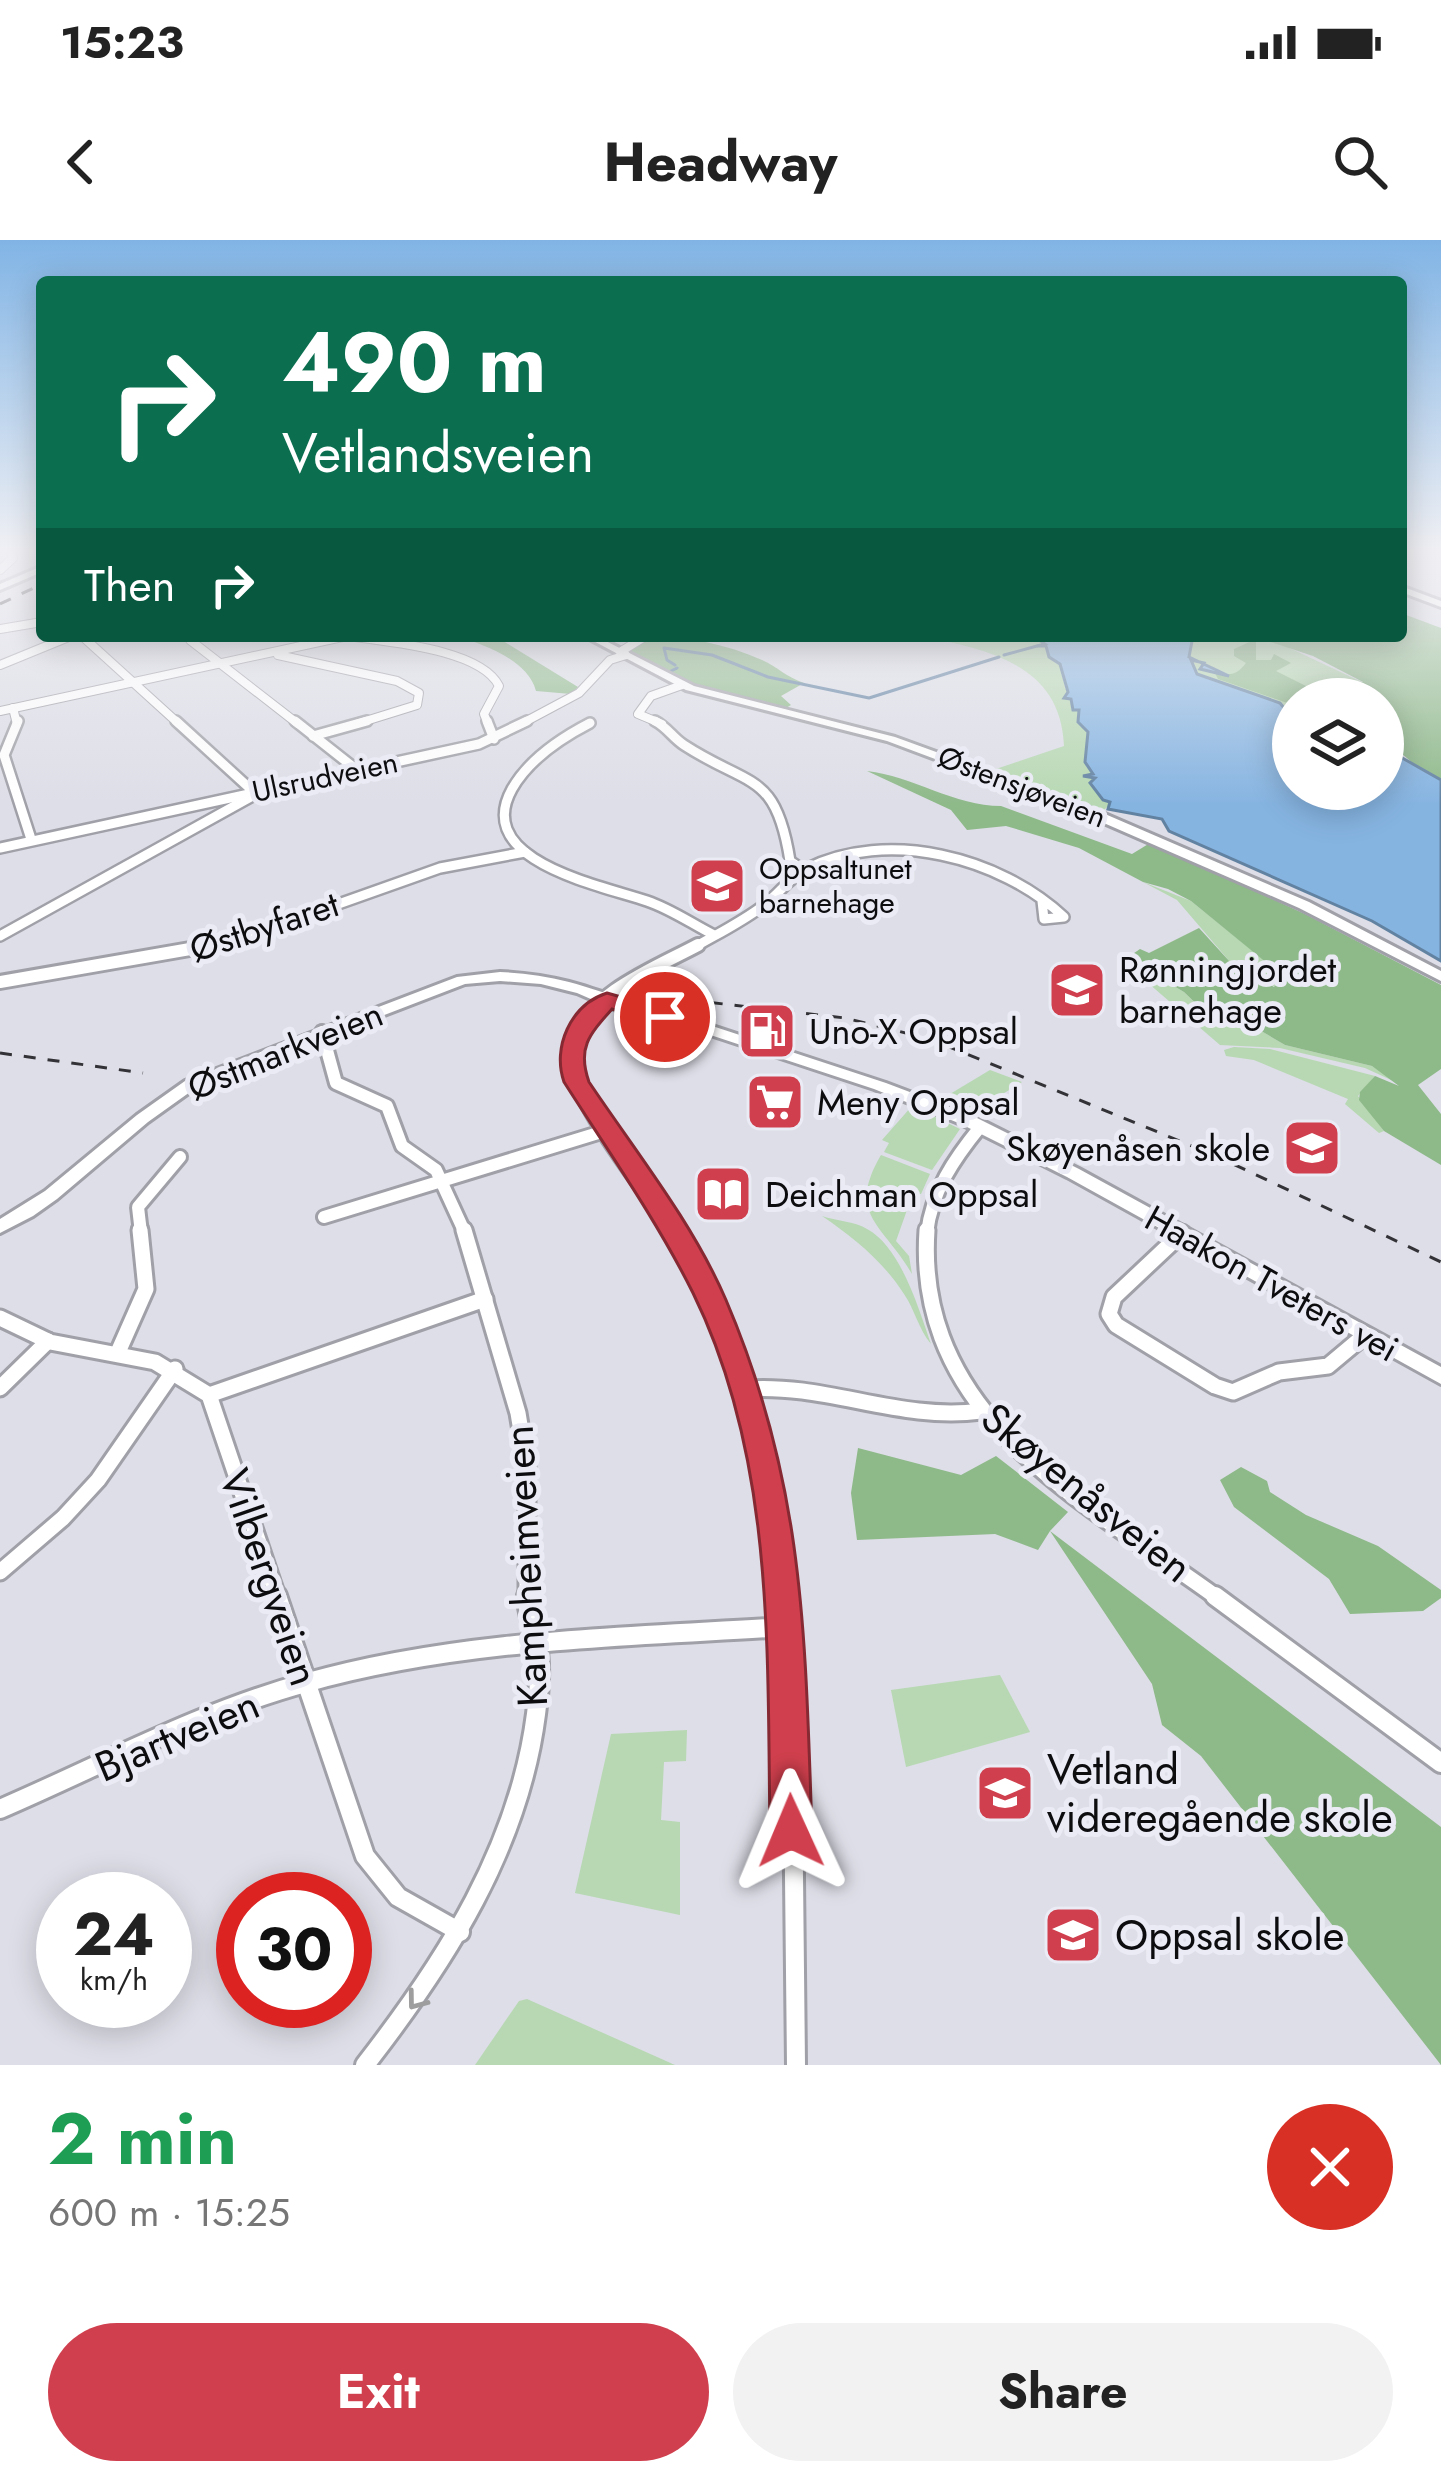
<!DOCTYPE html>
<html lang="en">
<head>
<meta charset="utf-8">
<style>
  :root { --surface:#fff; --page:#f2f2f2; --text:#222; --muted:#767676; --accent:#d03f4d }
  body { margin:0; font-family:Jost,sans-serif; background:var(--page); color:var(--text); height:100vh; display:flex; flex-direction:column; font-size:45px; white-space:nowrap }
  * { box-sizing:border-box; margin:0 }
  p { font-size:39px; color:var(--muted) }
  .icon { flex:none; width:66px; height:66px; fill:none; stroke:currentColor; stroke-width:2; stroke-linecap:round; stroke-linejoin:round }
  .map { position:relative; height:1825px; overflow:hidden }
  .drawer { display:flex; flex-direction:column; background:var(--surface); flex:1 }
  .drawer>* { flex:none }
  .hud { position:absolute; left:36px; top:36px; width:1371px; height:366px; border-radius:12px; box-shadow:0 6px 30px #0003; background:#0b6e4f; color:#fff; overflow:hidden }
  .fabs { position:absolute; left:1272px; top:438px; display:grid; gap:24px }
  .fabs a { display:grid; place-items:center; width:132px; height:132px; border-radius:50%; background:var(--surface); box-shadow:0 6px 30px #0003; font-size:60px }
  .speed { position:absolute; left:36px; top:1632px; display:flex; gap:24px; font-size:60px; font-weight:700; text-align:center }
  .speed>* { display:grid; place-content:center; width:156px; height:156px; border-radius:50%; background:var(--surface); box-shadow:0 6px 30px #0003; line-height:1 }
  .speed small { font-size:30px; font-weight:400 }
  .speed .limit { border:18px solid #d22; background:#fff; color:#111 }
  .pin { position:absolute; display:grid; place-items:center; width:102px; height:102px; color:#fff; margin:-51px; border:6px solid #fff; border-radius:50%; box-shadow:0 3px 12px #0007 }
  .me { position:absolute; width:132px; margin:-66px; rotate:359deg; stroke-linejoin:round; filter:drop-shadow(0 0 9px #0008) }
  .turn { display:flex; align-items:center; gap:42px; height:252px; padding:0 48px; font-size:54px }
  .turn .icon { width:156px; height:156px; stroke-width:2.5 }
  .turn b { display:block; font-size:84px; line-height:102px }
  .then { display:flex; align-items:center; height:114px; padding:0 48px; background:#0003; gap:24px; font-size:45px }
  .round { display:grid; place-items:center; flex:none; width:126px; height:126px; border-radius:63px; background:var(--page) }
  .overview { display:flex; align-items:center; justify-content:space-between; height:204px; padding:0 48px }
  h1 { font-size:72px; font-weight:700; line-height:90px; color:#1e9e55 }
  .primary-button { display:flex; gap:24px; margin-top:auto; padding:24px 48px }
  .primary-button a { flex:1; height:138px; border-radius:72px; background:var(--accent); color:#fff; font-size:48px; font-weight:700; line-height:138px; text-align:center }
  .primary-button a+a { background:var(--page); color:var(--text) }
  .status { display:flex; justify-content:space-between; align-items:center; height:84px; padding:0 60px; background:var(--surface); direction:ltr }
  .status svg { height:33px; fill:currentColor }
  header { display:flex; justify-content:space-between; align-items:center; height:156px; padding:0 48px; background:var(--surface); font-size:54px; font-weight:700 }
  .map>svg:first-child { display:block }
</style>
</head>
<body>
<div class="status"><b>15:23</b><svg viewBox="0 0 49 12"><path d="M0 12V9h3v3zM5 12V6h3v6zM10 12V3h3v9zM15 12V0h3v12zM26 1h20v11H26zM47 4h2v5h-2z"/></svg></div>
<header><svg class="icon" aria-label="back" viewBox="0 0 24 24"><path d="M15 5l-7 7 7 7"/></svg>Headway<svg class="icon" aria-label="search" viewBox="0 0 24 24"><circle cx="10" cy="10" r="6"/><path d="M15 15l6 6"/></svg></header>
<div class="map">
<svg width="1441" height="1825" viewBox="0 0 1441 1825">
  <rect width="100%" height="100%" fill="#dddee7"/>
  <g fill="#b7d8b2">
    <path d="M922,396H1039L1050,418L1060,424L1065,448L1080,471L1078,482L1088,493L1086,526L1096,538L1094,550L1111,564L1100,573L993,530L1064,506C1061,424 988,410 922,396Z"/>
    <polygon points="1193,396 1253,396 1281,404 1366,444 1331,459 1293,459 1293,467 1284,468 1280,463 1197,434 1188,417"/>
    <polygon points="1143,642 1191,661 1285,737 1275,747 1231,723 1177,660"/>
    <polygon points="1126,724 1138,725 1184,752 1208,775 1239,778 1285,805 1372,826 1400,844 1365,828 1280,808 1220,805"/>
    <polygon points="1234,807 1270,809 1375,836 1358,856 1384,891 1379,893 1345,864 1348,859 1254,820 1226,816 1224,810"/>
    <polygon points="990,830 1022,842 975,871 940,860"/>
    <polygon points="912,866 960,889 932,930 884,912 889,903 882,900"/>
    <path d="M881,915L930,934L921,954L913,953L896,1001L909,1016L912,1034C883,984 846,975 881,915Z"/>
    <path d="M822,976C836,981 854,981 867,989C901,1007 919,1070 931,1104C918,1088 915,1070 904,1054C883,1021 853,997 822,976Z"/>
    <polygon points="1000,1435 1030,1492 906,1527 891,1450"/>
    <polygon points="687,1490 686,1521 664,1522 661,1580 680,1582 680,1675 575,1653 611,1494"/>
    <polygon points="527,1759 675,1825 475,1825 519,1761"/>
  </g>
  <g fill="#8eb989">
    <path d="M1401,373L1441,388V540C1416,534 1408,512 1383,503V459H1331L1348,444L1363,442L1313,416L1253,396H1401Z"/>
    <path d="M458,396H495L578,447L571,454L536,451C528,420 486,406 458,396Z"/>
    <path d="M647,396C685,396 727,404 762,420C778,427 786,437 804,443L781,456L791,465L786,468L708,452L627,410Z"/>
    <path d="M1256,399V420H1271L1274,414L1291,423L1276,431L1314,450L1313,456L1318,459H1293V465L1218,439L1215,433C1230,435 1236,436 1246,423L1234,416V409Z"/>
    <path d="M867,531C912,536 955,566 1001,566L1132,614L1150,603L1305,674L1441,745V829L1418,845L1441,874V925L1384,891L1359,860L1360,852L1375,836L1399,846L1372,826L1285,805L1239,778L1208,775L1184,752L1138,725L1121,722L1140,709L1149,713L1199,688L1231,723L1274,747L1284,737L1191,661L1168,649L1143,642L1079,608L1006,586L967,590L951,570Z"/>
    <polygon points="858,1208 961,1235 996,1216 1068,1272 1050,1291 1441,1587 1441,1825 1201,1516 1162,1485 1152,1444 1050,1291 1038,1310 995,1294 857,1300 851,1253"/>
    <polygon points="1241,1227 1267,1241 1270,1252 1306,1275 1378,1306 1441,1350 1441,1358 1423,1371 1350,1374 1329,1339 1234,1267 1220,1240"/>
  </g>
  <polygon fill="#86b4e1" stroke="#6282a2" stroke-width="3" points="1193,396 1189,417 1229,436 1200,429 1204,423 1191,420 1197,434 1280,463 1284,468 1293,467 1293,549 1383,549 1383,507 1441,540 1441,721 1372,681 1169,591 1162,579 1108,569 1110,562 1103,560 1090,543 1095,538 1083,536 1093,534 1085,522 1088,492 1078,482 1079,470 1073,470 1071,459 1064,458 1068,452 1060,424 1049,417 1046,406 1037,406 1045,404 1036,398"/>
  <g fill="none" stroke-linecap="round" stroke-linejoin="round">
    <g stroke="#6282a2" stroke-width="3">
      <polyline points="1004,415 1037,406"/>
      <polyline points="675,425 667,420 664,408 712,415 768,437 869,458 999,417"/>
      <polyline points="669,432 677,428"/>
    </g>
    <defs>
      <g id="street-far4">
        <polyline points="0,330 13,318 9,308"/>
        <polyline points="0,389 42,382"/>
        <polyline points="82,396 179,484"/>
        <path d="M348,396C387,402 481,409 499,446L484,474L488,484"/>
        <polyline points="190,400 298,484"/>
        <polyline points="620,412 646,396"/>
        <polyline points="278,415 397,441 419,453 417,465 356,484"/>
        <polyline points="0,425 71,396"/>
        <polyline points="13,468 17,484"/>
        <polyline points="0,471 347,396"/>
        <polyline points="521,484 579,453 610,420 626,415"/>
        <polyline points="662,484 638,474 651,456 682,445"/>
      </g>
      <g id="street-far3">
        <polyline points="18,481 4,515 31,599"/>
        <polyline points="295,481 357,530"/>
        <polyline points="487,481 494,499"/>
        <path d="M655,481C667,487 673,498 684,505C750,548 776,531 790,621L803,630"/>
        <path d="M590,483C561,498 529,519 512,549C472,621 600,645 647,661C671,669 692,684 714,695"/>
        <polyline points="313,496 367,481"/>
        <polyline points="0,608 479,504 527,481"/>
        <polyline points="0,696 256,554 176,481"/>
        <polyline points="196,708 234,701 440,628 525,612"/>
        <path d="M693,708C717,694 742,682 764,665C779,654 789,638 806,629C887,588 1000,617 1064,677L1044,679L1042,661"/>
      </g>
      <g id="street-far2">
        <polyline points="0,742 213,705"/>
        <polyline points="322,792 336,843 387,866 402,906 436,930 465,993"/>
        <polyline points="324,977 608,890"/>
        <polyline points="141,993 138,967 180,917"/>
        <path d="M674,993C649,952 555,845 573,799C591,752 657,727 698,705"/>
        <path d="M927,993C932,951 954,919 980,887"/>
      </g>
      <g id="street-far1">
        <polyline points="464,990 518,1173 527,1227 527,1359"/>
        <path d="M673,990C740,1102 768,1230 783,1359"/>
        <path d="M927,990C914,1179 1088,1263 1219,1359"/>
        <polyline points="1182,993 1114,1057 1109,1074 1116,1085 1215,1146 1233,1152 1279,1132 1328,1126 1365,1095"/>
        <polyline points="0,1078 50,1102 155,1122 209,1155 278,1359"/>
        <polyline points="119,1110 146,1049 140,990"/>
        <polyline points="0,1148 48,1101"/>
        <path d="M746,1149C827,1143 900,1182 981,1171"/>
        <polyline points="209,1155 485,1059"/>
        <polyline points="0,1332 63,1278 98,1240 175,1129"/>
      </g>
      <g id="street">
        <polyline points="277,1356 365,1616 398,1657 460,1692"/>
        <polyline points="783,1356 793,1543 796,1825"/>
        <polyline points="1215,1356 1441,1523"/>
        <path d="M0,1569C100,1526 199,1472 305,1443C460,1399 625,1397 786,1387"/>
        <path d="M365,1825C446,1721 519,1607 536,1474C539,1452 541,1422 536,1400C533,1384 527,1373 527,1356"/>
      </g>
      <g id="secondary">
        <polygon points="42,326 42,332 0,350 0,344"/>
        <polygon points="1401,346 1441,361 1441,367 1401,352"/>
        <polygon points="584,396 596,396 694,446 895,497 1098,571 1309,662 1441,731 1441,741 1299,668 1090,577 887,501 686,450"/>
        <path d="M500,732C523,733 546,736 569,742C589,747 607,755 627,758L886,843L973,876L1079,929L1441,1127V1144L1067,937L961,884L874,849L623,766L616,770L577,753L541,744L500,741L465,744L197,847L148,882L57,959L33,976L0,993V979L45,951L137,875L185,841L457,737Z"/>
      </g>
    </defs>
    <use href="#street-far4" stroke="#a0a0a8" stroke-width="10"/>
    <use href="#street-far3" stroke="#a0a0a8" stroke-width="14"/>
    <use href="#street-far2" stroke="#a0a0a8" stroke-width="18"/>
    <use href="#street-far1" stroke="#a0a0a8" stroke-width="21"/>
    <use href="#street" stroke="#a0a0a8" stroke-width="24"/>
    <use href="#secondary" stroke="#a0a0a8" stroke-width="6"/>
    <use href="#street-far4" stroke="#fff" stroke-width="8"/>
    <use href="#street-far3" stroke="#fff" stroke-width="9"/>
    <use href="#street-far2" stroke="#fff" stroke-width="12"/>
    <use href="#street-far1" stroke="#fff" stroke-width="15"/>
    <use href="#street" stroke="#fff" stroke-width="18"/>
    <use href="#secondary" fill="#fff" fill-rule="evenodd"/>
    <g stroke="#333337" stroke-width="3" stroke-dasharray="12 12" stroke-linecap="butt">
      <polyline points="0,364 42,344"/>
      <polyline points="663,757 845,778 930,799 1214,915 1441,1022"/>
      <polyline points="0,813 143,833"/>
    </g>
  </g>
  <defs><path id="oneway-chevron" d="M-2-3.5L2.5 0L-2 3.5" fill="none" stroke-width="1.6" stroke-linecap="round" stroke-linejoin="round" transform="scale(3)"/></defs>
  <use stroke="#9e9e9f" href="#oneway-chevron" transform="translate(416 1761) rotate(127)"/>
  <linearGradient id="sky" x2="0" y2="1"><stop stop-color="#81b4e5"/><stop offset="0.55" stop-color="#f0f0f4"/><stop offset="1" stop-color="#f0f0f4" stop-opacity="0"/></linearGradient>
  <rect width="1441" height="564" fill="url(#sky)"/>
  <path fill="#d03f4d" stroke="#872932" stroke-width="3" d="M607,753L674,772L677,777L665,785L612,769C589,795 577,808 589,842C636,912 693,983 726,1060C805,1245 805,1396 812,1591L806,1606L791,1612L776,1606L770,1591C767,1410 775,1220 693,1053C656,979 608,911 564,842C552,808 570,765 607,753Z"/>
  <defs>
    <symbol id="school-square" viewBox="-11 -11 22 22"><rect x="-9" y="-9" width="18" height="18" rx="4" fill="#d03f4d" stroke="#eaebf4"/><path d="M0-5L7-2L0 1L-7-2ZM-4 1L0 2.5L4 1V4Q0 6-4 4Z" fill="#fff"/></symbol>
    <symbol id="fuel-square" viewBox="-11 -11 22 22"><rect x="-9" y="-9" width="18" height="18" rx="4" fill="#d03f4d" stroke="#eaebf4"/><path d="M-5.5-6h7V0h2V4h1.3V-2.5L3-4.5l.8-.8L6-3V5H2.5V1h-1V6h-7ZM-4.2-4.7v3.2H.2V-4.7Z" fill="#fff"/></symbol>
    <symbol id="supermarket-square" viewBox="-11 -11 22 22"><rect x="-9" y="-9" width="18" height="18" rx="4" fill="#d03f4d" stroke="#eaebf4"/><path d="M-6-5.5h2.5l.6 2H6L4.5 2H-2.5L-4.4-4H-6ZM-1.5 3.2a1.3 1.3 0 1 0 .1 0ZM3 3.2a1.3 1.3 0 1 0 .1 0Z" fill="#fff"/></symbol>
    <symbol id="library-square" viewBox="-11 -11 22 22"><rect x="-9" y="-9" width="18" height="18" rx="4" fill="#d03f4d" stroke="#eaebf4"/><path d="M-6-4Q-3-5.5-.7-3.5V5Q-3 3-6 4ZM6-4Q3-5.5 .7-3.5V5Q3 3 6 4Z" fill="#fff"/></symbol>
  </defs>
  <g fill-rule="evenodd">
    <use href="#school-square" x="684" y="613" width="66" height="66"/>
    <use href="#school-square" x="1044" y="717" width="66" height="66"/>
    <use href="#fuel-square" x="734" y="758" width="66" height="66"/>
    <use href="#supermarket-square" x="742" y="829" width="66" height="66"/>
    <use href="#school-square" x="1279" y="875" width="66" height="66"/>
    <use href="#library-square" x="690" y="921" width="66" height="66"/>
    <use href="#school-square" x="972" y="1520" width="66" height="66"/>
    <use href="#school-square" x="1040" y="1662" width="66" height="66"/>
  </g>
  <g text-anchor="middle" stroke-width="10" stroke-linejoin="round" paint-order="stroke">
    <g font-size="30" fill="#0d0d10" stroke="#eaebf4">
      <text transform="translate(325 537) rotate(-12)" y="10">Ulsrudveien</text>
      <text transform="translate(1022 547) rotate(21)" y="10">Østensjøveien</text>
    </g>
    <g font-size="30" fill="#0d0d10" stroke="#eaebf4" text-anchor="start">
      <text x="759" y="639">Oppsaltunet<tspan x="759" dy="34">barnehage</tspan></text>
    </g>
    <g font-size="36" fill="#0d0d10" stroke="#eaebf4">
      <text transform="translate(264 686) rotate(-18)" y="13">Østbyfaret</text>
      <text transform="translate(285 810) rotate(-22)" y="13">Østmarkveien</text>
      <text transform="translate(1272 1043) rotate(29)" y="13">Haakon Tveters vei</text>
    </g>
    <g font-size="36" fill="#0d0d10" stroke="#eaebf4" text-anchor="start">
      <text x="1119" y="742">Rønningjordet<tspan x="1119" dy="41">barnehage</tspan></text>
      <text x="809" y="804">Uno-X Oppsal</text>
      <text x="817" y="875">Meny Oppsal</text>
      <text x="1270" y="921" text-anchor="end">Skøyenåsen skole</text>
      <text x="765" y="967">Deichman Oppsal</text>
    </g>
    <g font-size="42" fill="#0d0d10" stroke="#eaebf4">
      <text transform="translate(1087 1252) rotate(39)" y="15">Skøyenåsveien</text>
      <text transform="translate(525 1326) rotate(-93)" y="15">Kampheimveien</text>
      <text transform="translate(270 1337) rotate(71)" y="15">Vilbergveien</text>
      <text transform="translate(177 1495) rotate(-23)" y="15">Bjartveien</text>
    </g>
    <g font-size="42" fill="#0d0d10" stroke="#eaebf4" text-anchor="start">
      <text x="1047" y="1544">Vetland<tspan x="1047" dy="48">videregående skole</tspan></text>
      <text x="1115" y="1710">Oppsal skole</text>
    </g>
  </g>
</svg>
<div class="fabs">
<a><svg class="icon" aria-label="layers" viewBox="0 0 24 24"><path d="M12 4l9 5-9 5-9-5zM3 14l9 5 9-5"/></svg></a>
</div>
<div class="speed"><div>24<small>km/h</small></div><div class="limit">30</div></div>
<div class="pin" style="left:665px;top:777px;background:#d93025"><svg class="icon" aria-label="arrive" viewBox="0 0 24 24"><path d="M6 21V4h12l-3 4 3 4H6"/></svg></div>
<svg class="me" style="left:791px;top:1591px" viewBox="-20 -20 40 40"><path d="M0-17L14 15 0 8-14 15z" fill="#d03f4d" stroke="#fff" stroke-width="4"/></svg>
<div class="hud">
<div class="turn"><svg class="icon" aria-label="right" viewBox="0 0 24 24"><path d="M7 20v-9h11M14 6l5 5-5 5"/></svg><div><b>490 m</b>Vetlandsveien</div></div>
<div class="then">Then<svg class="icon" aria-label="right" viewBox="0 0 24 24"><path d="M7 20v-9h11M14 6l5 5-5 5"/></svg></div>
</div>
</div>
<section class="drawer">
<div class="overview"><div><h1>2 min</h1><p>600 m · 15:25</p></div><a class="round" style="background:#d93025;color:#fff"><svg class="icon" aria-label="close" viewBox="0 0 24 24"><path d="M6 6l12 12M18 6L6 18"/></svg></a></div>
<div class="primary-button"><a>Exit</a><a>Share</a></div>
</section>
</body>
</html>
